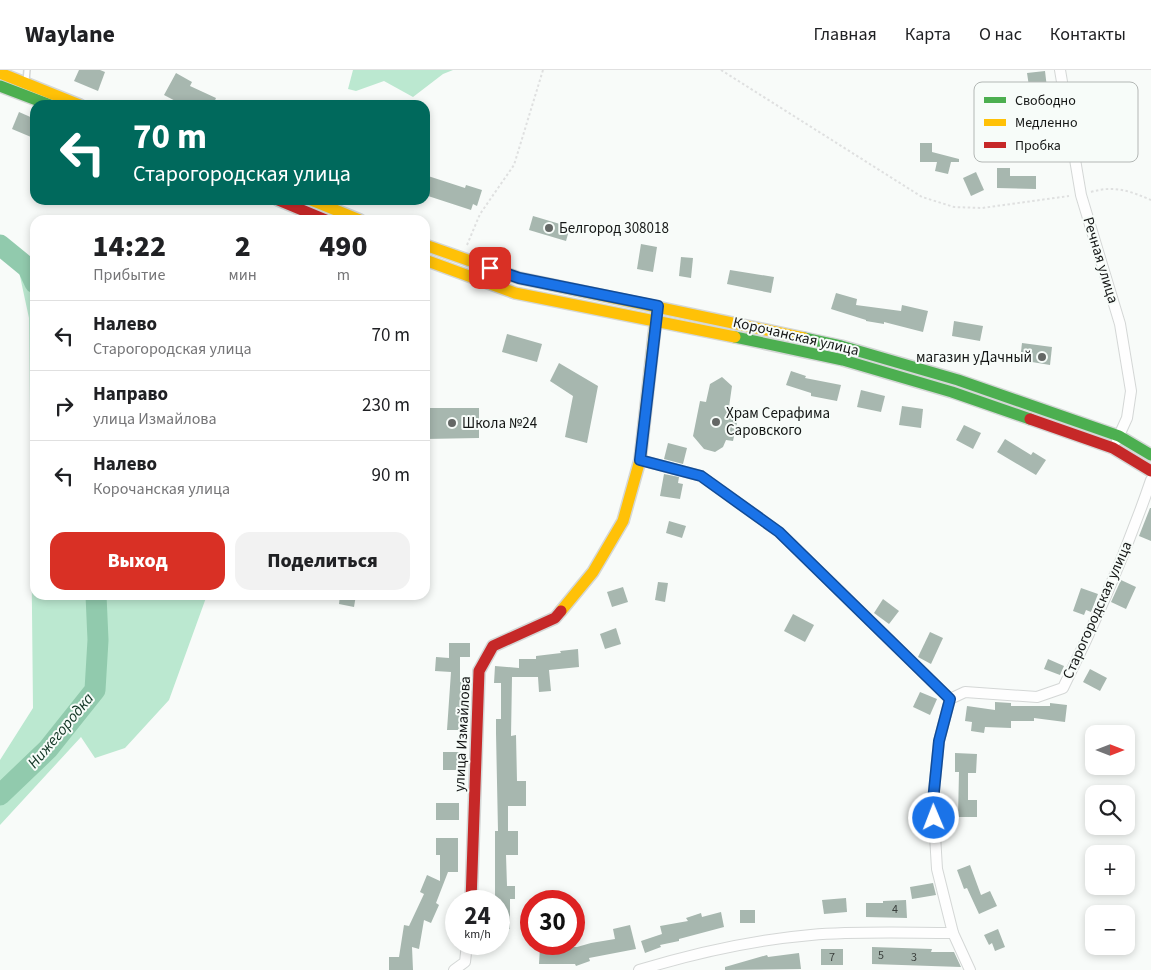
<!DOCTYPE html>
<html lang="ru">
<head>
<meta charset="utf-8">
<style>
  :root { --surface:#fff; --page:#f2f2f2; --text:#202124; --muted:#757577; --line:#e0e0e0; --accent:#d93025 }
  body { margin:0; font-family:"Source Sans 3",sans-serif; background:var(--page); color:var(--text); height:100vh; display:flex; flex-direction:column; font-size:19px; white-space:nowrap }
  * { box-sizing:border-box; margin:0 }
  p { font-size:16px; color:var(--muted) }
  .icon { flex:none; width:28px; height:28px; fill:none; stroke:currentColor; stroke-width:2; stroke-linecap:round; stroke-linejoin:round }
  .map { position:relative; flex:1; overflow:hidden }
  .panel { position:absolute; left:30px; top:145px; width:400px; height:385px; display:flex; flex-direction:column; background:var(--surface); border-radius:15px; box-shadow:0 2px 8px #0003 }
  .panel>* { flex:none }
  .banner { position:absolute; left:30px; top:30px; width:400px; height:105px; border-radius:15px; box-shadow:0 2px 8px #0003; background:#00695c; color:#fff; overflow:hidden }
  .needle { width:32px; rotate:90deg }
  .buttons { position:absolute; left:1085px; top:655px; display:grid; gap:10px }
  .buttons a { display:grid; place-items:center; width:50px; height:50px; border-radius:10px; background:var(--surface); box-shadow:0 2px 8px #0003; font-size:25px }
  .speed { position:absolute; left:445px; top:820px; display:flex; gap:10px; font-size:25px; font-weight:700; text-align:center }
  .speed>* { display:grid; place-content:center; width:65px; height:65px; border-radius:50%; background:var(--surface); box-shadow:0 2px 8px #0003; line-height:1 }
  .speed small { font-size:12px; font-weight:400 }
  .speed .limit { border:8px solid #d22; background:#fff; color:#111 }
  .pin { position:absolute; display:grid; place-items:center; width:42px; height:42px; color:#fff; margin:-21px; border-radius:10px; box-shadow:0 2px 8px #0006 }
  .me { position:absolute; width:55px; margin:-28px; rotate:359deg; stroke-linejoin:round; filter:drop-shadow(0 0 4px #0008) }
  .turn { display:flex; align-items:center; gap:18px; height:105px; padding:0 20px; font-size:22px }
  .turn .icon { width:65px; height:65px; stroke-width:2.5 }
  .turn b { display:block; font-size:35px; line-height:42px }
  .eta { display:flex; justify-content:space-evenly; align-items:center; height:85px; text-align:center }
  .eta b { font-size:30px; font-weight:800; line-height:35px }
  .button { display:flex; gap:10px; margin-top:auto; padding:10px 20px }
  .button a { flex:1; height:58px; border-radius:15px; background:var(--accent); color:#fff; font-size:20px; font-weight:800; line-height:58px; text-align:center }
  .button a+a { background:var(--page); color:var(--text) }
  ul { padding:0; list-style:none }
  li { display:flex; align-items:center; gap:15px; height:70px; padding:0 20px; border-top:1px solid var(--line) }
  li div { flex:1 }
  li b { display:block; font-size:19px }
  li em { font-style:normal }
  header { display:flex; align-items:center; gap:30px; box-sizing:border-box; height:70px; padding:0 25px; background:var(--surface); border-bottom:1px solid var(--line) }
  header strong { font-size:24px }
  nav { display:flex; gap:28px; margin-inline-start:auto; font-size:18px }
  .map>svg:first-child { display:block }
</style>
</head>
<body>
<header>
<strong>Waylane</strong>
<nav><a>Главная</a><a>Карта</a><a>О нас</a><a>Контакты</a></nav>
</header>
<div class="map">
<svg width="1151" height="900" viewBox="0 0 1151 900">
  <rect width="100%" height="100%" fill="#f8fbf9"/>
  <g fill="#bbe8d0">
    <polygon points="353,0 453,0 443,4 413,27 384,11 356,21 348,19"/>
    <polygon points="15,183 35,201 35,525 93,525 95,575 92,619 45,678 0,721 0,690 33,638 29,248"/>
    <polygon points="99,525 207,525 169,630 125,678 95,688 81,667 0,755 0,729 49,681 97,621 101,570"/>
  </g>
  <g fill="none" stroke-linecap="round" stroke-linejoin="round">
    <g stroke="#91caad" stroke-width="21">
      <polyline points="0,175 28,198 35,213"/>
      <polyline points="0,725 48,679 95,620 98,570 96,525"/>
    </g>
  </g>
  <g fill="#a7b7af">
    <polygon points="79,0 100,0 105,2 98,21 74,11"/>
    <polygon points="1045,1 1049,35 1035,37 1032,23 1030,23 1027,3"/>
    <polygon points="176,3 192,12 190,16 216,28 213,35 183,35 164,25"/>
    <polygon points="19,42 35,49 35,58 31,67 12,59"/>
    <polygon points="920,73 932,73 932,82 959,89 959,92 951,92 948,104 935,101 937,92 920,92"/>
    <polygon points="997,98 1010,98 1010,106 1036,106 1036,119 997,118"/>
    <polygon points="976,102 984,120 971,126 963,108"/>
    <polygon points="425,105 465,118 466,115 482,120 477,136 473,134 471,140 425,125"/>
    <polygon points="533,146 570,157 566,171 529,160"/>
    <polygon points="641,174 657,177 653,202 637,199"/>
    <polygon points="681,187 693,188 691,208 679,206"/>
    <polygon points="730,200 774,207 771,223 727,214"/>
    <polygon points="836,223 857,229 856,235 901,241 902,235 928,241 923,262 884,252 884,254 866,251 866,250 831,239"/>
    <polygon points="954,251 983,256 980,271 952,266"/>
    <polygon points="507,264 542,274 537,292 502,282"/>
    <polygon points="1022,273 1052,277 1050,295 1020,290"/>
    <polygon points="559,293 598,316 587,373 565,367 573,326 550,311"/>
    <polygon points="791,301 806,306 805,308 841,315 837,331 811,326 811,323 786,315"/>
    <polygon points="722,307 732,316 729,337 740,339 733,371 726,370 723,377 715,382 704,379 693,366 700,331 706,332 710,314"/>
    <polygon points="861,320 885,326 881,342 857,337"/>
    <polygon points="902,336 923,339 921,358 899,355"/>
    <polygon points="425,338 479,338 479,368 425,369"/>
    <polygon points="964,355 981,363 973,379 956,370"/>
    <polygon points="1005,369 1031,385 1033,382 1046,390 1036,405 997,382"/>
    <polygon points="668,373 687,378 683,394 664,389"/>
    <polygon points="664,404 679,407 678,413 683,414 680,429 660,426"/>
    <polygon points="1150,438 1151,438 1151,471 1139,466"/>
    <polygon points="669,451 686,456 682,468 666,463"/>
    <polygon points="1121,510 1136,517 1126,539 1111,532"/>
    <polygon points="658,512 668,513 665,532 655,530"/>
    <polygon points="623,517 628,532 612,537 607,522"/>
    <polygon points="1081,518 1098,524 1091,542 1086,540 1084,545 1073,541"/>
    <polygon points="340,525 356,525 354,537 339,534"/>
    <polygon points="883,529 899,541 889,554 874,543"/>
    <polygon points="793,544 814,555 805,572 784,561"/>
    <polygon points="616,558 621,574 605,579 600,564"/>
    <polygon points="930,562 943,568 931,594 918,587"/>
    <polygon points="449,573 470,573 470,587 460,587 460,612 467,612 467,625 465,625 465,660 447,660 451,602 435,601 436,587 449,588"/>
    <polygon points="578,579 579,597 549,600 551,621 539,622 538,607 512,607 511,666 516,665 517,711 526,711 526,736 508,736 508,761 518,761 518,785 506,785 507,816 515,816 515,829 510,829 510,859 499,860 499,829 495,829 495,761 498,761 496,663 496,649 501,649 501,613 494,613 495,596 519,598 519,589 536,589 536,586 561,583 560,581"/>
    <polygon points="1048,589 1064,596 1060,605 1044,599"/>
    <polygon points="1090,599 1107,608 1100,621 1083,612"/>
    <polygon points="920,622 937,629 930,645 913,637"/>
    <polygon points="995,632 1011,633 1011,636 1050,636 1050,633 1067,635 1065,652 1034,648 1034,651 1011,651 1011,658 985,657 984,663 971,661 972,652 965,651 967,636 995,640"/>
    <rect x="443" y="682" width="20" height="18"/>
    <polygon points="955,683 977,684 976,703 968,703 968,730 977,730 977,747 958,747 959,702 955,702"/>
    <rect x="436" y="733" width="23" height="17"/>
    <polygon points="436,768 458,768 458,802 448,802 436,833 439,835 431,853 424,850 419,879 412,877 413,900 389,900 389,887 399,887 404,855 409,856 424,824 420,822 427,805 440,811 440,785 436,785"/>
    <polygon points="970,795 981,825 990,821 997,836 979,844 967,818 964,819 957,800"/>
    <polygon points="933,813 936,825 912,829 910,817"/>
    <polygon points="846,828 847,842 824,844 822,830"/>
    <polygon points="906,830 907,848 866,847 866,833 883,833 883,831"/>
    <rect x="740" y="840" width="15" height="13"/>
    <polygon points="721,842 724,857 679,869 679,871 660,875 661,877 645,883 641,871 662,864 660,856 688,851 686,848 701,843 702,847"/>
    <polygon points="630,855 636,879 589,888 590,891 576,896 575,894 539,894 540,877 558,879 558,877 577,877 591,873 615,869 613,859"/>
    <polygon points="998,859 1005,877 995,881 992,873 989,875 984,865"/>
    <polygon points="872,877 932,879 931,882 954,882 961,897 872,894"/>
    <rect x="821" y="879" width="22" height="16"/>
    <polygon points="799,883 801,899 725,900 725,897 767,885 768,887"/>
  </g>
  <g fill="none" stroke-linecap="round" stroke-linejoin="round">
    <defs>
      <polyline id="lane" points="26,12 27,0"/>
      <g id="street">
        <polyline points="1060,0 1081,125 1120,254 1131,321 1127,348 1117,370"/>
        <polyline points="640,390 701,406 779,462 950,629"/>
        <polyline points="454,900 465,892 467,874"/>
        <path d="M639,900C695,883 752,870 811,865C858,861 906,863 953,863"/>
        <path d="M970,900L953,863L937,799L933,731L939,671L950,629L965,622L1037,627L1063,618C1096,552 1127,480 1151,410"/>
      </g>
      <g id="fast">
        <polyline points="0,16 50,35"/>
        <polyline points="735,267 843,290 952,322 1030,349"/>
        <polyline points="804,268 841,276 958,310 1119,366 1151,385"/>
      </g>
      <g id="slow">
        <polyline points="0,3 80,35"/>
        <polyline points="311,130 360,150"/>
        <polyline points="425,175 519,208 804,268"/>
        <polyline points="425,190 515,223 735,267"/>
        <polyline points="561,541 593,502 623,451 640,390 657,239"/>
      </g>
      <g id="jam">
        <polyline points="278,130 326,150"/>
        <polyline points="1030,349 1113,378 1151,401"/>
        <polyline points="471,831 479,601 493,576 555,548 561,541"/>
      </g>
    </defs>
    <use href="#lane" stroke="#d4d7d6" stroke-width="8"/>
    <use href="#street" stroke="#d4d7d6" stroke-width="12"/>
    <use href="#fast" stroke="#d4d7d6" stroke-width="14"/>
    <use href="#slow" stroke="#d4d7d6" stroke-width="14"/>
    <use href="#jam" stroke="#d4d7d6" stroke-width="14"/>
    <g stroke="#dfe0e0" stroke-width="2" stroke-dasharray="2.5 2.5" stroke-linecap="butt">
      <polyline points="721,0 922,127 954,137 982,138 1069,126"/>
      <path d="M1091,122C1114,115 1130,121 1151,130"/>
      <polyline points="467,175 480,144 514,95 543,0"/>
    </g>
    <use href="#lane" stroke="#fefefe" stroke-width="5"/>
    <use href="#street" stroke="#fefefe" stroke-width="10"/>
    <use href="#fast" stroke="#4caf50" stroke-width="11"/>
    <use href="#slow" stroke="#ffc107" stroke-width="11"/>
    <use href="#jam" stroke="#c62828" stroke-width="11"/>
  </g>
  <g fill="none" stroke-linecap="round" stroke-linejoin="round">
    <defs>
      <polyline id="route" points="490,198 519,208 658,236 640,390 701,406 779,462 950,629 939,671 933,731 934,748"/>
    </defs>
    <use href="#route" stroke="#114b97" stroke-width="12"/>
    <use href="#route" stroke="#1a73e8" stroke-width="9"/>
  </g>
  <g fill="#646765" stroke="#f7fcf9" stroke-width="2">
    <circle cx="549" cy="158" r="5"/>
    <circle cx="1042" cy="287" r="5"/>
    <circle cx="716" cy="352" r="5"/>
    <circle cx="452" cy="353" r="5"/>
  </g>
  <g text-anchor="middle" stroke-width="4" stroke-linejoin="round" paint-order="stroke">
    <g font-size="12" fill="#3a3f3c">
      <text x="895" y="843">4</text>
      <text x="881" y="889">5</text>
      <text x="832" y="891">7</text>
      <text x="914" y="891">3</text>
    </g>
    <g font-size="15" fill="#151716" stroke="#f7fcf9" text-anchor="start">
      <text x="559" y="163">Белгород 308018</text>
      <text x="1032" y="292" text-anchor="end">магазин уДачный</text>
      <text x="726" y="348">Храм Серафима<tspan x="726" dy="17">Саровского</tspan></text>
      <text x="462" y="358">Школа №24</text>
    </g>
    <g font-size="15" fill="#151716" stroke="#f7fcf9">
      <text transform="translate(1101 190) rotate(73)" y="5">Речная улица</text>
      <text transform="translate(796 266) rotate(13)" y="5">Корочанская улица</text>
      <text transform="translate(1097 540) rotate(-66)" y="5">Старогородская улица</text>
      <text transform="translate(462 664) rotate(-87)" y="5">улица Измайлова</text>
    </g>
    <g font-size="16" font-style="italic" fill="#0f3322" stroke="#f7fcf9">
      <text transform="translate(60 660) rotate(-50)" y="6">Нижегородка</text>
    </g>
  </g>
  <rect x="974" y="12" width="164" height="80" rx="8" fill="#f7fcf9" stroke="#b3b7b5" stroke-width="1"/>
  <rect x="984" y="27" width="22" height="6" fill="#4caf50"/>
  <rect x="984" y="49" width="22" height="7" fill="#ffc107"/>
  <rect x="984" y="72" width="22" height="6" fill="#c62828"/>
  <g font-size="14" fill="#151716">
    <text x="1015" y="35">Свободно</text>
    <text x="1015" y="57">Медленно</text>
    <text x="1015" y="80">Пробка</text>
  </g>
</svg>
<div class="buttons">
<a><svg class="needle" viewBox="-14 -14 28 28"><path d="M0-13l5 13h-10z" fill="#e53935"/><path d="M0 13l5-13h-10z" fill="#757577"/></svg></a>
<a><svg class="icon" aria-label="search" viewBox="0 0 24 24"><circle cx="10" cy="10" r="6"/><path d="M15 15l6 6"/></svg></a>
<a>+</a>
<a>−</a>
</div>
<div class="speed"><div>24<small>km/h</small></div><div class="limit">30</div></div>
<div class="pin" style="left:490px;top:198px;background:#d93025"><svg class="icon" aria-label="arrive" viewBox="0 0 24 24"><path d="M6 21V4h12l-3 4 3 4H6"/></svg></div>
<svg class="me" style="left:934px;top:748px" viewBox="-20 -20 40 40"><circle r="17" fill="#1a73e8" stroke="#fff" stroke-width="3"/><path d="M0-11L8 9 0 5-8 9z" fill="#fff"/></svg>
<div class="banner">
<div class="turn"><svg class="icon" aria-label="left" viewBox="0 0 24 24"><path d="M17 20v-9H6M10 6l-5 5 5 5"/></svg><div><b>70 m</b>Старогородская улица</div></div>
</div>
<section class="panel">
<div class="eta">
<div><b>14:22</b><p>Прибытие</p></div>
<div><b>2</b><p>мин</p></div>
<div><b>490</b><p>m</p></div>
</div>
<ul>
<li><svg class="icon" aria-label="left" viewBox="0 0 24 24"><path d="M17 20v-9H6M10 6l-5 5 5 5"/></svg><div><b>Налево</b><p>Старогородская улица</p></div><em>70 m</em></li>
<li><svg class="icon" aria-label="right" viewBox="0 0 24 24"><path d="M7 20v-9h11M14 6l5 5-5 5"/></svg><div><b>Направо</b><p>улица Измайлова</p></div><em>230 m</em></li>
<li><svg class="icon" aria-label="left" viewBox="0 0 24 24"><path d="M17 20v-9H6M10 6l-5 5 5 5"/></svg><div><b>Налево</b><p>Корочанская улица</p></div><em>90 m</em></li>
</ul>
<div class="button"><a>Выход</a><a>Поделиться</a></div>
</section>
</div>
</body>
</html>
